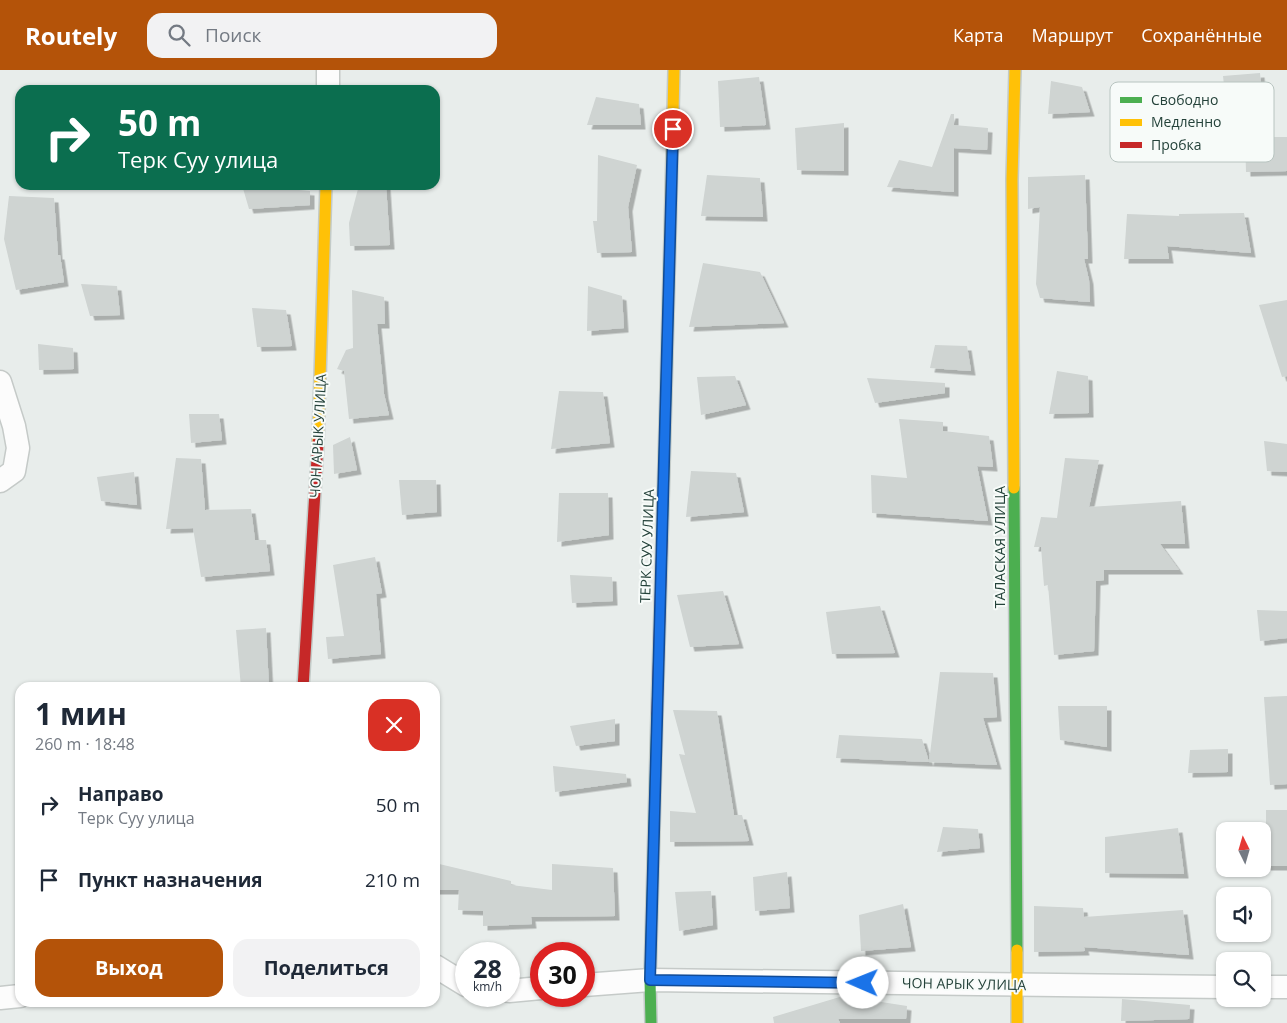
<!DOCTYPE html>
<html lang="ru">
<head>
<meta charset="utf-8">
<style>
  :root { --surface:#fff; --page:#f2f2f3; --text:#1f2937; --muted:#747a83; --accent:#b45309 }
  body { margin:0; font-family:"Open Sans",sans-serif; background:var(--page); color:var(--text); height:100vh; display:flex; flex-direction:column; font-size:19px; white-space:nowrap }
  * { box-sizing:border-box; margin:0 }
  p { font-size:16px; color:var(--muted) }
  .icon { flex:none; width:28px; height:28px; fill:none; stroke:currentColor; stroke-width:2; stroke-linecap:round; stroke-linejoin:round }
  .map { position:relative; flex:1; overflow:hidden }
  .panel { position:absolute; left:15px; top:612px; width:425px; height:325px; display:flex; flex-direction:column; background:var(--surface); border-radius:15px; box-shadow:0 1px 4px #0004 }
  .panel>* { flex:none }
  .banner { position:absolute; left:15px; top:15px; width:425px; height:105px; border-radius:15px; box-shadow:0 1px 4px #0004; background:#0b6e4f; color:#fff; overflow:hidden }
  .needle { width:32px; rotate:355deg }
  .buttons { position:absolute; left:1216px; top:752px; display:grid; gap:10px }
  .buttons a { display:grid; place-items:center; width:55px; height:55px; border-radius:10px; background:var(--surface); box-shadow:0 1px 4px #0004; font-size:25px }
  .speed { position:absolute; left:455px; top:872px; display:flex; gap:10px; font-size:25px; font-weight:700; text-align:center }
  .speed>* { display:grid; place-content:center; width:65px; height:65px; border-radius:50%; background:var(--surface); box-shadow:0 1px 4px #0004; line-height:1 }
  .speed small { font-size:12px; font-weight:400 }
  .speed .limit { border:8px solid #d22; background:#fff; color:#111 }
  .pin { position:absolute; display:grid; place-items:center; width:42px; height:42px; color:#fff; margin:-21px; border:2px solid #fff; border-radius:50%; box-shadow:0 1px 5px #0007 }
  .me { position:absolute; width:55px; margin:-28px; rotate:271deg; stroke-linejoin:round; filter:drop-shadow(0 0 4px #0008) }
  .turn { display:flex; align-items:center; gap:18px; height:105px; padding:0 20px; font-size:22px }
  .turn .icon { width:65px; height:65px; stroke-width:2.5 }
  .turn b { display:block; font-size:35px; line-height:42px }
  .round { display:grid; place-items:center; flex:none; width:52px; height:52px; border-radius:15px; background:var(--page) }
  .headline { display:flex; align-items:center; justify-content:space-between; height:85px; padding:0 20px }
  h1 { font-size:30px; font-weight:700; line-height:38px }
  .button { display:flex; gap:10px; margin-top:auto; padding:10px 20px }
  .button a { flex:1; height:58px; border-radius:15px; background:var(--accent); color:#fff; font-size:20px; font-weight:700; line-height:58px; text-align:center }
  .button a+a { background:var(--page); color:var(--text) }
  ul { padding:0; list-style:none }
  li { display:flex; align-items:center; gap:15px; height:75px; padding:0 20px }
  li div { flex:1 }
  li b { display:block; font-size:19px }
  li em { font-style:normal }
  header { display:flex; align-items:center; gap:30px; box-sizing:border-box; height:70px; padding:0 25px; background:var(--accent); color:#fff }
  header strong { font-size:24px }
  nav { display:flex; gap:28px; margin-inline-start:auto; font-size:18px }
  .search { width:350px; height:45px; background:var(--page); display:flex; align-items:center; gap:12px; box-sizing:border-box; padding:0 18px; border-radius:15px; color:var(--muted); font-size:19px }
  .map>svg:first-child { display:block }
</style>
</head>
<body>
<header>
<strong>Routely</strong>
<div class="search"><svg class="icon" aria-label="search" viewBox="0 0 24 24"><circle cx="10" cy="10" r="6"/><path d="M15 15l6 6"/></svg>Поиск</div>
<nav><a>Карта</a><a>Маршрут</a><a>Сохранённые</a></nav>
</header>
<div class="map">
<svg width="1287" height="953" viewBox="0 0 1287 953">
  <defs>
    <filter id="shadow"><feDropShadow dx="4.5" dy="4.5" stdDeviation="0" flood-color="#0004"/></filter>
  </defs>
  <rect width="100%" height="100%" fill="#e8edeb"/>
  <g fill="#cfd4d2" filter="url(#shadow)">
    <polygon points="1260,3 1266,67 1287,67 1287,101 1246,102 1244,32 1226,33 1223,6"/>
    <polygon points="759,7 766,55 720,57 718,11"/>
    <polygon points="1051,11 1082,17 1090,42 1048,44"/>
    <polygon points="596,27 639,34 641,55 587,55"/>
    <polygon points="951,44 954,44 954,55 988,58 987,80 954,78 954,122 887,117 899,90 932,97"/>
    <polygon points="844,53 844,101 797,100 795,58"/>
    <polygon points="598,85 637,95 628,137 632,182 597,183 593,151 597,151"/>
    <polygon points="707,105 760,108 763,147 701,146"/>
    <polygon points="1085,105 1088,189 1084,189 1089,210 1090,232 1040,228 1036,214 1040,137 1028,139 1028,107"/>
    <polygon points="242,115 310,121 310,135 249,139"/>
    <polygon points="359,115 386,115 390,175 350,176 349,153"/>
    <polygon points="9,126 54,128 58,185 60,185 64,212 16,220 4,169"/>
    <polygon points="1244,143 1251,183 1167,176 1169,189 1124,189 1127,144 1179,146 1179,144"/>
    <polygon points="703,193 760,202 784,253 689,257"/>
    <polygon points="81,214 117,216 120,245 90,246"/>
    <polygon points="588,216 622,226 624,258 587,261"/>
    <polygon points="352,220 384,227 385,254 377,254 384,324 389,345 349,349 344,301 337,299 346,280 353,278"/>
    <polygon points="1287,230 1287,306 1282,307 1259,235"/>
    <polygon points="252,238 286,240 292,276 257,277"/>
    <polygon points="38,274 73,278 74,299 39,300"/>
    <polygon points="935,275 967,276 971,301 930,298"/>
    <polygon points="1057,301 1088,306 1089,343 1049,344"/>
    <polygon points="735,306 746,335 701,345 697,307"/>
    <polygon points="867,308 945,313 945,323 875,333"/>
    <polygon points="559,321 603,322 610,373 551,379"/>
    <polygon points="189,344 219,344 222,370 191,373"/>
    <polygon points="899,349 943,352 943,361 989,366 993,397 977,396 988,451 872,443 871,405 907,408"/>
    <polygon points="350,367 357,400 334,404 333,375"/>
    <polygon points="1264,371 1287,374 1287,402 1267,401"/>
    <polygon points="176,388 201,389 205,440 251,439 255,470 266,470 270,501 201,507 193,458 166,459"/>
    <polygon points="1065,388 1099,390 1089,437 1181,431 1185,474 1160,474 1179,500 1104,500 1104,510 1096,511 1094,581 1054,585 1048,515 1044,516 1041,477 1034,477 1041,447 1057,448"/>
    <polygon points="691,401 736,403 744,442 686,447"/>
    <polygon points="134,402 137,435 101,431 97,407"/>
    <polygon points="399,410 436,410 437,442 402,445"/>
    <polygon points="559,423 608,423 609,465 557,472"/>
    <polygon points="375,487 382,523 376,524 381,584 328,589 326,567 344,566 333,495"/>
    <polygon points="570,505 612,507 613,531 572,533"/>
    <polygon points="723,521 739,574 690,577 677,525"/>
    <polygon points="880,536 895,583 832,584 826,542"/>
    <polygon points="1257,540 1287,541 1287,568 1260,571"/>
    <polygon points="266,558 269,618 241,618 236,560"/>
    <polygon points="940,602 993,603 997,647 983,648 997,695 929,692"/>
    <polygon points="1287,626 1287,714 1270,715 1264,627"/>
    <polygon points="1058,636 1107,636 1107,677 1060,670"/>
    <polygon points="673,640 717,641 734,745 742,745 749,771 670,772 670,741 696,743 679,684 685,685"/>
    <polygon points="615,649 615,671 576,676 570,656"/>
    <polygon points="839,665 922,669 929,692 836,688"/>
    <polygon points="1228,679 1228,702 1188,703 1190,680"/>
    <polygon points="553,696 626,704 627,712 555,722"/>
    <rect x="1266" y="740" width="21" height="56"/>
    <polygon points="943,757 978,759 980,778 937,782"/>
    <polygon points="1178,758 1184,804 1105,803 1105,767"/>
    <polygon points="435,793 511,811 511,815 552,820 552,794 613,798 615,846 531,847 532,854 483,856 483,841 458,840 459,820 435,820"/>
    <polygon points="787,802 790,838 755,841 753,807"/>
    <polygon points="711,821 713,855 679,861 675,822"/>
    <polygon points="903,834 911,877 861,881 859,845"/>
    <polygon points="1034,836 1083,838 1084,847 1183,840 1189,885 1084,877 1085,881 1034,882"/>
    <polygon points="843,926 907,936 906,949 838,949 840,953 774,953 773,947"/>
    <polygon points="1122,929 1190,935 1189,949 1121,951"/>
  </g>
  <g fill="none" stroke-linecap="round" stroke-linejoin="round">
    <defs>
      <g id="street">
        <polyline points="328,20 328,0"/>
        <polyline points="0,312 14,356 18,378 14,401 0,411"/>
        <polyline points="435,896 466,915"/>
        <polyline points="584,915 650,910 1225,917"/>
        <polyline points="1262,917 1287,917"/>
        <polyline points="509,921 541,918"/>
        <polyline points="0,928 20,926"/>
      </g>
      <g id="fast">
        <polyline points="1014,418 1017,880"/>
        <polyline points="662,470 670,168"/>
        <polyline points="651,953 650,910 657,644"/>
      </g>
      <g id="slow">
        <polyline points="670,168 674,0"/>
        <polyline points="318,372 326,115"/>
        <polyline points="1014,418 1012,109 1015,0"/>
        <polyline points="1017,880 1017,953"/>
      </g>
      <g id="jam">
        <polyline points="303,618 318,372"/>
        <polyline points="657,644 662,470"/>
      </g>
    </defs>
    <use href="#street" stroke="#c5cac8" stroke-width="25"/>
    <use href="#fast" stroke="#c3cbc8" stroke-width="14"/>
    <use href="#slow" stroke="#c3cbc8" stroke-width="14"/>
    <use href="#jam" stroke="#c3cbc8" stroke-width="14"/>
    <use href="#street" stroke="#fcfcfc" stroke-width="22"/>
    <use href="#fast" stroke="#4caf50" stroke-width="11"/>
    <use href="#slow" stroke="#ffc107" stroke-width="11"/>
    <use href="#jam" stroke="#c62828" stroke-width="11"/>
  </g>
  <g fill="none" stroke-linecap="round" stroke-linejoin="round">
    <defs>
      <polyline id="route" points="673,59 650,910 863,913"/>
    </defs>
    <use href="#route" stroke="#114b97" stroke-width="12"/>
    <use href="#route" stroke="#1a73e8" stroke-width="9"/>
  </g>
  <g text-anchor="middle" stroke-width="4" stroke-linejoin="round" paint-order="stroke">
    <g font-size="14" fill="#24423a" stroke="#f7fbf9">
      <text transform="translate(318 366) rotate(-87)" y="5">ЧОН АРЫК УЛИЦА</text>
      <text transform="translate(647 476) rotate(-88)" y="5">ТЕРК СУУ УЛИЦА</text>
      <text transform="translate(1000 477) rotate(-90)" y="5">ТАЛАСКАЯ УЛИЦА</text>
      <text transform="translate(964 914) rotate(1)" y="5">ЧОН АРЫК УЛИЦА</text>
    </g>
  </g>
  <rect x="1110" y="12" width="164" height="80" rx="8" fill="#f7fbf9" stroke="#b8c4c0" stroke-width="1"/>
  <rect x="1120" y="27" width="22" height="6" fill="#4caf50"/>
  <rect x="1120" y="49" width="22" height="7" fill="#ffc107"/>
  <rect x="1120" y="72" width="22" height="6" fill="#c62828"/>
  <g font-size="14" fill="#24423a">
    <text x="1151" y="35">Свободно</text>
    <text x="1151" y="57">Медленно</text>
    <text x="1151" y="80">Пробка</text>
  </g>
</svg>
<div class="buttons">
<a><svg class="needle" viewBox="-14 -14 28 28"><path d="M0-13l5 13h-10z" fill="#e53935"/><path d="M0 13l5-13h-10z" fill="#747a83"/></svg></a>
<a><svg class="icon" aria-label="sound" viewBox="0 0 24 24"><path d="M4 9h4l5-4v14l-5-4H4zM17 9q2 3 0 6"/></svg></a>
<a><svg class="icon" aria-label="search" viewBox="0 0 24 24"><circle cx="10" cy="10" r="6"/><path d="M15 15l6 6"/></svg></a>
</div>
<div class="speed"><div>28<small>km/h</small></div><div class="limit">30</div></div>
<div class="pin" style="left:673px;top:59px;background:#d93025"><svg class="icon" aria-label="arrive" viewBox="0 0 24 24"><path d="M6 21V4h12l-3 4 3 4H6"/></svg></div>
<svg class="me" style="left:863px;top:913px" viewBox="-20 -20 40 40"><circle r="19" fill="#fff"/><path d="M0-13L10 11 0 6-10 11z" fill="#1a73e8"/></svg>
<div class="banner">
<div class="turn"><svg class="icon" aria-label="right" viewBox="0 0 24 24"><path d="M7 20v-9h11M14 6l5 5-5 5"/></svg><div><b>50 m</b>Терк Суу улица</div></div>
</div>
<section class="panel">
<div class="headline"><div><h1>1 мин</h1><p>260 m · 18:48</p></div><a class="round" style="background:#d93025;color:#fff"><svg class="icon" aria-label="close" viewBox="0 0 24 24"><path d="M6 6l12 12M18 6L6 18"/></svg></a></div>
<ul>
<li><svg class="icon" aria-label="right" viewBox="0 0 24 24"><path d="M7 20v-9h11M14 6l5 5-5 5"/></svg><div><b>Направо</b><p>Терк Суу улица</p></div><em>50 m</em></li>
<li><svg class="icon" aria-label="arrive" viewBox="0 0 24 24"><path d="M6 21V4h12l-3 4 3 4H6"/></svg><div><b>Пункт назначения</b></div><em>210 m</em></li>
</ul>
<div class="button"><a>Выход</a><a>Поделиться</a></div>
</section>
</div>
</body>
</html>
